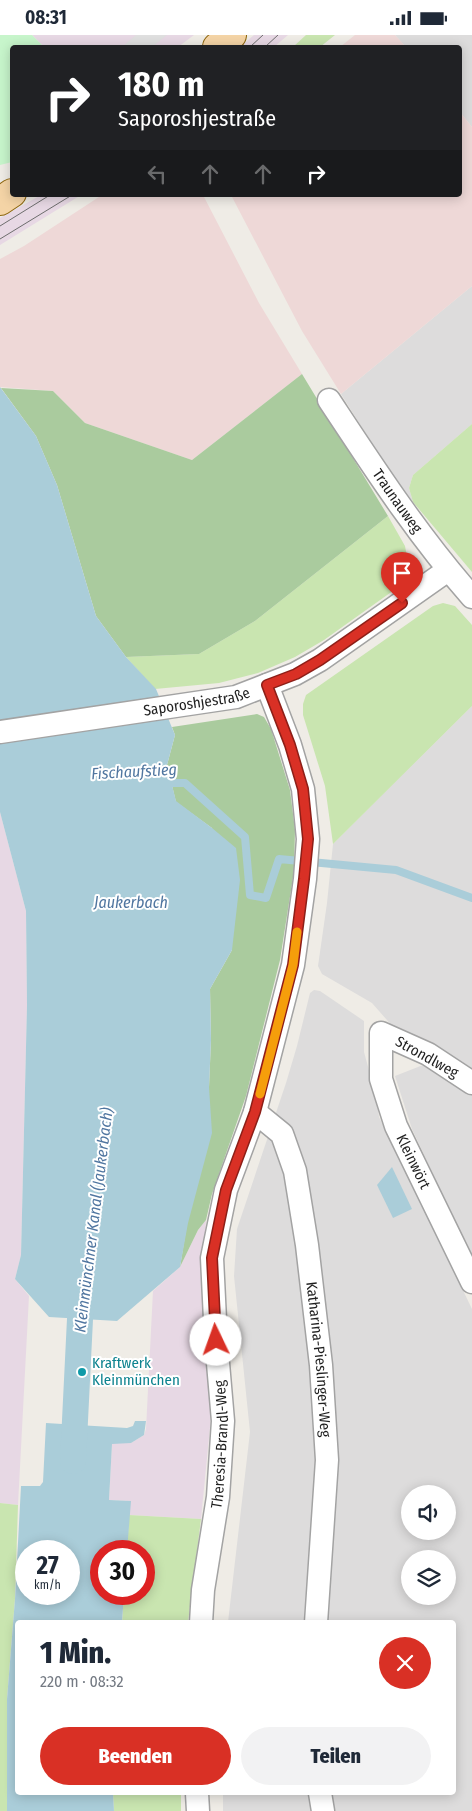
<!DOCTYPE html>
<html lang="de">
<head>
<meta charset="utf-8">
<style>
  :root { --surface:#fff; --page:#f2f2f3; --text:#1f2937; --muted:#747a83; --accent:#d93025 }
  body { margin:0; font-family:"Fira Sans Condensed",sans-serif; background:var(--page); color:var(--text); height:100vh; display:flex; flex-direction:column; font-size:19px; white-space:nowrap }
  * { box-sizing:border-box; margin:0 }
  p { font-size:16px; color:var(--muted) }
  .icon { flex:none; width:28px; height:28px; fill:none; stroke:currentColor; stroke-width:2; stroke-linecap:round; stroke-linejoin:round }
  .map { position:relative; flex:1; overflow:hidden }
  .drawer { position:absolute; left:15px; top:1585px; width:441px; height:175px; display:flex; flex-direction:column; background:var(--surface); border-radius:5px; box-shadow:0 2px 12px #0003 }
  .drawer>* { flex:none }
  .banner { position:absolute; left:10px; top:10px; width:452px; height:152px; border-radius:5px; box-shadow:0 2px 12px #0003; background:#202124; color:#fff; overflow:hidden }
  .tools { position:absolute; left:401px; top:1450px; display:grid; gap:10px }
  .tools a { display:grid; place-items:center; width:55px; height:55px; border-radius:50%; background:var(--surface); box-shadow:0 2px 12px #0003; font-size:25px }
  .speed { position:absolute; left:15px; top:1505px; display:flex; gap:10px; font-size:25px; font-weight:700; text-align:center }
  .speed>* { display:grid; place-content:center; width:65px; height:65px; border-radius:50%; background:var(--surface); box-shadow:0 2px 12px #0003; line-height:1 }
  .speed small { font-size:12px; font-weight:400 }
  .speed .limit { border:8px solid #d22; background:#fff; color:#111 }
  .pin { position:absolute; display:grid; place-items:center; width:42px; height:42px; color:#fff; margin:-51px -21px; border-radius:50% 50% 50% 0; rotate:-45deg; box-shadow:0 0 5px #0007 }
  .pin .icon { rotate:45deg }
  .me { position:absolute; width:55px; margin:-28px; rotate:357deg; stroke-linejoin:round; filter:drop-shadow(0 0 4px #0008) }
  .turn { display:flex; align-items:center; gap:18px; height:105px; padding:0 25px; font-size:22px }
  .turn .icon { width:65px; height:65px; stroke-width:2.5 }
  .turn b { display:block; font-size:35px; line-height:42px }
  .lanes { display:flex; align-items:center; height:48px; padding:0 25px; background:#0003; justify-content:center; gap:25px; direction:ltr }
  .lanes .off { opacity:.35 }
  .round { display:grid; place-items:center; flex:none; width:52px; height:52px; border-radius:26px; background:var(--page) }
  .headline { display:flex; align-items:center; justify-content:space-between; height:85px; padding:0 25px }
  h1 { font-size:30px; font-weight:800; line-height:38px }
  .action { display:flex; gap:10px; margin-top:auto; padding:10px 25px }
  .action a { flex:1; height:58px; border-radius:30px; background:var(--accent); color:#fff; font-size:20px; font-weight:800; line-height:58px; text-align:center }
  .action a+a { background:var(--page); color:var(--text) }
  .status { display:flex; justify-content:space-between; align-items:center; height:35px; padding:0 25px; background:var(--surface); direction:ltr }
  .status svg { height:14px; fill:currentColor }
  .map>svg:first-child { display:block }
</style>
</head>
<body>
<div class="status"><b>08:31</b><svg viewBox="0 0 49 12"><path d="M0 12V9h3v3zM5 12V6h3v6zM10 12V3h3v9zM15 12V0h3v12zM26 1h20v11H26zM47 4h2v5h-2z"/></svg></div>
<div class="map">
<svg width="472" height="1776" viewBox="0 0 472 1776">
  <rect width="100%" height="100%" fill="#efece6"/>
  <g fill="#dddcdc" fill-rule="evenodd">
    <polygon points="395,0 472,0 472,92 460,77 460,12 406,12"/>
    <polygon points="472,251 472,389 413,440 409,453 413,467 386,431 341,359"/>
    <polygon points="472,671 472,1041 394,993 372,968 322,939 318,931 327,868 333,809"/>
    <path d="M314,955L320,956L364,986V1017L376,1061L379,1082L472,1274V1776H223V1758H454V1588L228,1587L250,1397L234,1241L237,1194L286,1048L297,1011L310,958ZM410,1459H448V1496H410ZM410,1524H448V1561H410Z"/>
    <polygon points="423,1030 472,1059 472,1223 412,1094 395,1041"/>
  </g>
  <g fill="#eed8d7">
    <polygon points="355,0 395,0 406,12 340,12"/>
    <polygon points="460,77 472,92 472,251 341,359 302,296 231,160 460,160"/>
    <polygon points="102,160 203,160 259,268 302,339 192,425 85,388 53,356 0,352 0,224 24,211"/>
  </g>
  <g fill="#e7d8e4">
    <polygon points="32,0 194,0 178,12 44,12"/>
    <polygon points="254,0 288,0 274,12 240,12"/>
    <polygon points="41,160 81,160 0,210 0,183"/>
    <polygon points="0,777 26,876 27,970 21,1220 15,1244 29,1261 18,1470 0,1468"/>
    <polygon points="206,1185 202,1244 203,1285 211,1382 201,1484 129,1480 130,1466 109,1465 112,1408 131,1408 144,1400 146,1394 153,1256 180,1232 198,1195"/>
  </g>
  <g fill="#c9e5b0">
    <polygon points="306,0 335,0 320,12 293,12"/>
    <polygon points="472,389 472,537 413,467 409,453 413,440"/>
    <polygon points="388,481 405,511 409,532 404,548 324,605 295,622 258,638 219,648 155,654 126,622 199,619 255,586"/>
    <polygon points="443,568 455,571 472,590 472,671 333,809 325,751 303,680 303,669 306,660 433,571"/>
    <polygon points="0,1468 18,1470 15,1564 7,1664 7,1776 0,1776"/>
    <polygon points="129,1480 201,1484 188,1587 122,1588 124,1559 144,1559 144,1516 127,1516"/>
    <polygon points="113,1758 181,1758 181,1776 114,1776"/>
  </g>
  <g fill="#aacb9e">
    <polygon points="302,339 388,481 255,586 199,619 126,622 96,581 57,450 36,401 1,353 53,356 85,388 192,425"/>
    <polygon points="257,679 264,682 271,694 290,755 295,795 294,836 280,925 246,1061 212,1159 206,1185 198,1195 180,1232 209,1052 211,1005 210,954 232,915 212,793 176,767 167,730 175,700 172,692"/>
  </g>
  <polygon fill="#c7f5cb" points="0,0 32,0 44,12 12,12 12,127 0,130"/>
  <polygon fill="#dfdfdf" points="136,0 167,0 152,12 122,12"/>
  <g fill="#aacdd9" fill-rule="evenodd">
    <polygon points="0,352 36,401 57,450 96,581 126,622 156,654 175,700 167,730 176,766 212,793 236,813 240,845 232,915 210,954 211,1005 209,1052 212,1098 188,1188 180,1232 117,1286 49,1282 15,1244 21,1220 27,970 26,876 0,777"/>
    <polygon points="392,1132 412,1174 393,1183 377,1150"/>
    <path d="M135,1386H146L144,1400L131,1408L112,1409L109,1465L131,1466L127,1516H101V1559H124L122,1587L18,1588V1758H113L114,1776H7V1664L15,1564L21,1451H40L43,1447L46,1388L127,1393L133,1391ZM26,1516H69V1559H26Z"/>
  </g>
  <g fill="none" stroke-linecap="round" stroke-linejoin="round">
    <polyline stroke="#aacdd9" stroke-width="8" points="163,748 185,748 245,802 250,860 266,863 279,824 396,835 472,863"/>
    <polyline stroke="#aacdd9" stroke-width="26" points="73,1426 80,1284 85,1248"/>
    <defs>
      <g id="minor">
        <path id="s1" d="M329,365C374,433 418,501 472,562"/>
        <path id="s2" d="M0,697L236,662L295,639L320,625L448,535"/>
        <path id="s3" d="M472,1048L428,1019L381,998V1044L396,1091L472,1247"/>
        <path id="s4" d="M255,1077L282,1099L295,1136L307,1210L321,1330L327,1425L316,1588"/>
        <path id="s5" d="M201,1588L203,1555L218,1462L223,1386L216,1305L212,1223L226,1155L255,1077L293,930L305,844L308,804L303,754L290,710L267,650"/>
        <polyline points="197,1758 198,1776"/>
        <polyline points="320,1758 323,1776"/>
      </g>
      <g id="primary">
        <polyline points="217,12 232,0"/>
        <polyline points="0,166 12,158"/>
      </g>
    </defs>
    <use href="#minor" stroke="#a3a3a3" stroke-width="25"/>
    <use href="#primary" stroke="#8d650d" stroke-width="30"/>
    <use href="#minor" stroke="#fff" stroke-width="22"/>
    <use href="#primary" stroke="#f4d4a6" stroke-width="28"/>
    <g stroke="#6d6d6d" stroke-width="1">
      <polyline points="250,12 263,0"/>
      <polyline points="265,12 278,0"/>
      <polyline points="0,191 50,160"/>
      <polyline points="0,204 72,160"/>
    </g>
  </g>
  <g fill="none" stroke-linecap="round" stroke-linejoin="round">
    <defs>
      <polyline id="route" points="216,1305 212,1223 226,1155 255,1077 293,930 304,844 308,804 303,754 290,710 267,650 296,639 320,625 402,568"/>
    </defs>
    <use href="#route" stroke="#8d1f18" stroke-width="12"/>
    <use href="#route" stroke="#d93025" stroke-width="9"/>
    <polyline stroke="#f59e0b" stroke-width="9" points="260,1059 293,930 297,897"/>
  </g>
  <circle fill="#0f9aa8" stroke="#fff" stroke-width="2" cx="82" cy="1337" r="5"/>
  <g text-anchor="middle" stroke-width="4" stroke-linejoin="round" paint-order="stroke">
    <g font-size="15" fill="#1f1f1f" stroke="#fff">
      <text dy="5" stroke="none"><textPath href="#s1" startOffset="122">Traunauweg</textPath></text>
      <text dy="5" stroke="none"><textPath href="#s2" startOffset="199">Saporoshjestraße</textPath></text>
      <text transform="translate(427 1022) rotate(29)" y="5">Strondlweg</text>
      <text dy="5" stroke="none"><textPath href="#s3" startOffset="239">Kleinwört</textPath></text>
      <text dy="5" stroke="none"><textPath href="#s4" startOffset="264">Katharina-Pieslinger-Weg</textPath></text>
      <text dy="5" stroke="none"><textPath href="#s5" startOffset="180">Theresia-Brandl-Weg</textPath></text>
    </g>
    <g font-size="15" fill="#0d838f" stroke="#fff" text-anchor="start">
      <text x="92" y="1333">Kraftwerk<tspan x="92" dy="17">Kleinmünchen</tspan></text>
    </g>
    <g font-size="16" font-style="italic" fill="#5076a0" stroke="#fff">
      <text transform="translate(134 736) rotate(-3)" y="6">Fischaufstieg</text>
      <text x="131" y="873">Jaukerbach</text>
      <text transform="translate(93 1185) rotate(-83)" y="6">Kleinmünchner Kanal (Jaukerbach)</text>
    </g>
  </g>
</svg>
<div class="tools">
<a><svg class="icon" aria-label="sound" viewBox="0 0 24 24"><path d="M4 9h4l5-4v14l-5-4H4zM17 9q2 3 0 6"/></svg></a>
<a><svg class="icon" aria-label="layers" viewBox="0 0 24 24"><path d="M12 4l9 5-9 5-9-5zM3 14l9 5 9-5"/></svg></a>
</div>
<div class="speed"><div>27<small>km/h</small></div><div class="limit">30</div></div>
<div class="pin" style="left:402px;top:568px;background:#d93025"><svg class="icon" aria-label="arrive" viewBox="0 0 24 24"><path d="M6 21V4h12l-3 4 3 4H6"/></svg></div>
<svg class="me" style="left:216px;top:1305px" viewBox="-20 -20 40 40"><circle r="19" fill="#fff"/><path d="M0-13L10 11 0 6-10 11z" fill="#d93025"/></svg>
<div class="banner">
<div class="turn"><svg class="icon" aria-label="right" viewBox="0 0 24 24"><path d="M7 20v-9h11M14 6l5 5-5 5"/></svg><div><b>180 m</b>Saporoshjestraße</div></div>
<div class="lanes"><svg class="icon off" aria-label="left" viewBox="0 0 24 24"><path d="M17 20v-9H6M10 6l-5 5 5 5"/></svg><svg class="icon off" aria-label="ahead" viewBox="0 0 24 24"><path d="M12 20V5M6 11l6-6 6 6"/></svg><svg class="icon off" aria-label="ahead" viewBox="0 0 24 24"><path d="M12 20V5M6 11l6-6 6 6"/></svg><svg class="icon" aria-label="right" viewBox="0 0 24 24"><path d="M7 20v-9h11M14 6l5 5-5 5"/></svg></div>
</div>
<section class="drawer">
<div class="headline"><div><h1>1 Min.</h1><p>220 m · 08:32</p></div><a class="round" style="background:#d93025;color:#fff"><svg class="icon" aria-label="close" viewBox="0 0 24 24"><path d="M6 6l12 12M18 6L6 18"/></svg></a></div>
<div class="action"><a>Beenden</a><a>Teilen</a></div>
</section>
</div>
</body>
</html>
